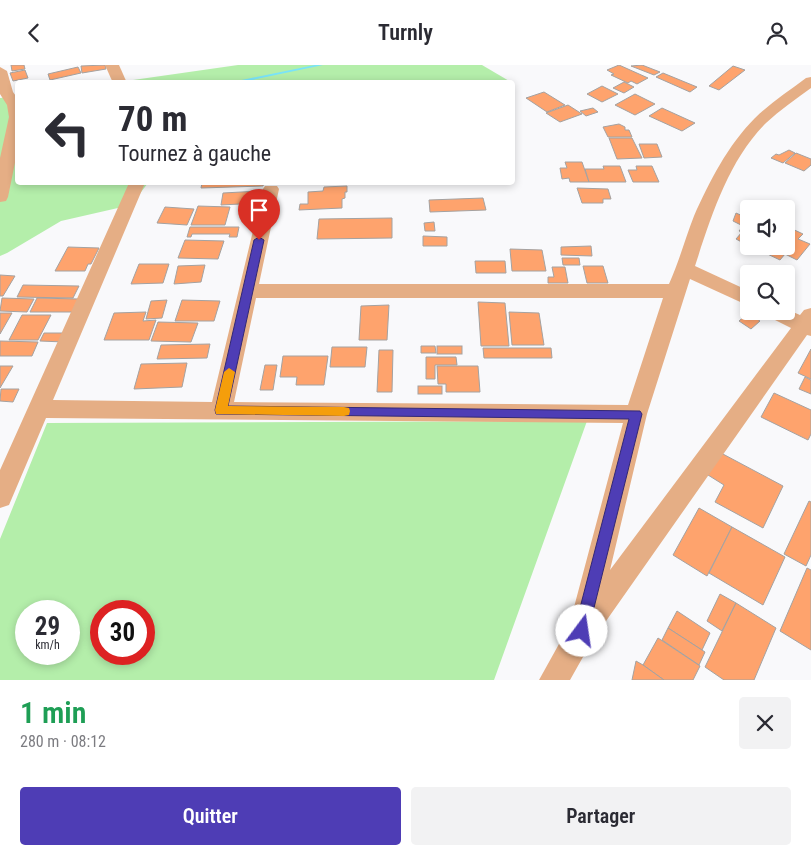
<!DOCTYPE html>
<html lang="fr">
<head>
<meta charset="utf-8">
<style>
  :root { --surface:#fff; --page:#f2f2f3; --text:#2b2b33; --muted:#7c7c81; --accent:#4e3db5 }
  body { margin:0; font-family:"Roboto Condensed",sans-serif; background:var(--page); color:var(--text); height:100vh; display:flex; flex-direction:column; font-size:19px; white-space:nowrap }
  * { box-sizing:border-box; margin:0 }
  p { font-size:16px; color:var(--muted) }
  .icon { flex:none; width:28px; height:28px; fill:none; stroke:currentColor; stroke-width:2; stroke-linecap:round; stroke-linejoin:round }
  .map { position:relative; height:615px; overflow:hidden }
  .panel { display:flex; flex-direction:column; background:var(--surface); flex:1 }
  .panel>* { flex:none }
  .top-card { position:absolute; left:15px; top:15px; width:500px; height:105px; border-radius:5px; box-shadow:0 2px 8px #0003; background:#fff; color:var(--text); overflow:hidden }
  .buttons { position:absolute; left:740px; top:135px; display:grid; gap:10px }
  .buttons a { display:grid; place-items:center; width:55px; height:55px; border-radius:5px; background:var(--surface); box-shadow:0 2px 8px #0003; font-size:25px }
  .speed { position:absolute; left:15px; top:535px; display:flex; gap:10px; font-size:25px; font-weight:700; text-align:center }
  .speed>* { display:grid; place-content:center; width:65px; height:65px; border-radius:50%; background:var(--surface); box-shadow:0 2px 8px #0003; line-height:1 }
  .speed small { font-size:12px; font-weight:400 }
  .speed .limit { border:8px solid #d22; background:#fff; color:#111 }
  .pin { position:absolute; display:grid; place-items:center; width:42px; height:42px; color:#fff; margin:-51px -21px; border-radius:50% 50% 50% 0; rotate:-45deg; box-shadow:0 0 5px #0007 }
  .pin .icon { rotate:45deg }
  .me { position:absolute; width:55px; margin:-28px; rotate:14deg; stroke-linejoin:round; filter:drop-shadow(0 0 4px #0008) }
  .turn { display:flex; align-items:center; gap:18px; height:105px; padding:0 20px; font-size:22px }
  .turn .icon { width:65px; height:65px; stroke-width:2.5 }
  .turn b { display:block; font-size:35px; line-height:42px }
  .round { display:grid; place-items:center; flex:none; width:52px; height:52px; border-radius:5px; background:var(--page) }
  .headline { display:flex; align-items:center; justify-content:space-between; height:85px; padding:0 20px }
  h1 { font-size:30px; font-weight:600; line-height:38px; color:#1e9e55 }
  .action { display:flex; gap:10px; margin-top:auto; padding:10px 20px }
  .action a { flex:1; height:58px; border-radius:5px; background:var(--accent); color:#fff; font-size:20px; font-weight:600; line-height:58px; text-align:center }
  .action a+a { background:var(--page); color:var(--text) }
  header { display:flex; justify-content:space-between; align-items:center; height:65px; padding:0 20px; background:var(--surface); font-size:22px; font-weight:600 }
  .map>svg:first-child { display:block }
</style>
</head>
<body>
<header><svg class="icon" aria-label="back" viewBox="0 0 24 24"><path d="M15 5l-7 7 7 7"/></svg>Turnly<svg class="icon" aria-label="person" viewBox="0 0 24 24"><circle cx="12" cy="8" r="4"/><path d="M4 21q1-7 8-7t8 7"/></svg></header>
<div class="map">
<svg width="811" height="615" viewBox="0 0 811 615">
  <rect width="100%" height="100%" fill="#f9f9fb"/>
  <g fill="#b4eeaa" fill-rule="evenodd">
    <polygon points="238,0 482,0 511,17 112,18"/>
    <polygon points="17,31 18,118 148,118 131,140 61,156 7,188 0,191 0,33"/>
    <path d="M587,356L494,615H0V474L47,358ZM26,546H69V589H26ZM101,546H144V589H101Z"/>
  </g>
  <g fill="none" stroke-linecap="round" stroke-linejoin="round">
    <polygon fill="#79e3f9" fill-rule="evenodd" points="315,0 323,0 238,18 227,18"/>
  </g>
  <g fill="#fea36d" stroke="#a4a2a1">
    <polygon points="11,0 24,0 25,4 12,6"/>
    <polygon points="105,0 106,4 82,8 81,1"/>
    <polygon points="619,0 648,13 637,19 631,16 628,18 611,10 614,9 607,5"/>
    <polygon points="642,0 660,7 654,10 631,1"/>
    <polygon points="733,1 745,5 719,25 709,21"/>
    <polygon points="78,2 81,8 50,15 48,9"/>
    <polygon points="25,5 28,13 13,16 10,8"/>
    <polygon points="663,8 697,22 690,27 656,12"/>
    <polygon points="624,17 634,22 624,28 613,23"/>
    <polygon points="602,21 618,29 602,37 587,29"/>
    <polygon points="544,27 565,40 547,47 526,33"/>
    <polygon points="635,29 655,39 635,50 615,40"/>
    <polygon points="568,40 582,49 560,57 546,48"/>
    <polygon points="593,43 598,47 586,51 580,46"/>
    <polygon points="662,43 695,58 682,66 649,51"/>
    <polygon points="619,59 625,62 625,65 629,65 632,72 608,72 603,62"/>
    <polygon points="609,73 632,73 642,93 617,94"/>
    <polygon points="639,79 657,79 662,92 644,93"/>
    <polygon points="789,85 795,88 783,98 771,93 776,89 779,90"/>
    <polygon points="796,88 811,94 811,100 804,106 785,98"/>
    <polygon points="565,97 582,97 589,117 570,117 569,113 562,114 560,103 567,103"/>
    <polygon points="603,101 620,101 626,117 589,117 585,104 604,104"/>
    <polygon points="636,101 652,101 659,117 633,117 628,105 637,105"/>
    <polygon points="202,118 264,118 263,121 201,123"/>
    <polygon points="347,121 347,127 345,127 345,133 342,134 342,143 299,145 300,139 308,139 308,127 323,126 324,122"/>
    <polygon points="577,123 608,124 611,134 603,134 603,138 582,138"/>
    <polygon points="260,126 259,138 221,140 223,128"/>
    <polygon points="483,133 486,145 430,147 429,135"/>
    <polygon points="198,141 230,142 225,160 191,160"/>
    <polygon points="165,142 194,144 187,160 157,158"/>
    <polygon points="736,148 745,152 749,148 749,181 736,174 742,167 739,166 743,161 733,156"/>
    <polygon points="392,153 392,173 317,174 319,154"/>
    <polygon points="434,157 435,166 425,166 424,158"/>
    <polygon points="786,161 803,169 798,174 810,179 797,195 785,189 780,195 759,185 762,181 786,181"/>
    <polygon points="190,162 239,162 237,172 229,172 230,169 192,169 191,172 187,172"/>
    <polygon points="423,171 447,172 447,181 423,181"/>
    <polygon points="185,175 224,176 218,194 178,193"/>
    <polygon points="591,181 592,191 561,190 561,182"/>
    <polygon points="68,182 99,183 91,199 88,199 85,206 55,206"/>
    <polygon points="510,184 542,185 546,206 512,206"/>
    <polygon points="562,193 579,193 580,200 563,200"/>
    <polygon points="475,196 505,196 506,208 476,208"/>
    <polygon points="139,199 169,199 163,218 131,219"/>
    <polygon points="205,200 201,217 174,219 178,201"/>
    <polygon points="583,201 603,201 608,218 587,218"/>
    <polygon points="552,202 565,202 568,218 548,218 548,212 554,212"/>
    <polygon points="0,210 15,211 3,231 0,231"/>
    <polygon points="23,220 79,221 73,233 17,232"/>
    <polygon points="2,233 34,234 27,247 0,246"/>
    <polygon points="37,233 79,234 73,247 30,247"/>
    <polygon points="167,235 162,253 146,254 151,236"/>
    <polygon points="182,235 220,236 214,256 175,256"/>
    <polygon points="478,237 505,238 509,281 481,281"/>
    <polygon points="389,240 387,275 359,275 361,241"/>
    <polygon points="146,247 143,256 156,255 149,275 104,275 114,248"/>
    <polygon points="509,247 539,248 544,280 512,280"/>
    <polygon points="0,248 12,248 0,269"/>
    <polygon points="748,248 760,256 751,264 739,256"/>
    <polygon points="22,250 51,250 38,275 9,275"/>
    <polygon points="158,257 198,258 191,277 151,276"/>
    <polygon points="44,268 68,268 64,277 40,276"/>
    <polygon points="0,276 38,277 32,291 0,291"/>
    <polygon points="210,279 207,293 157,294 161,280"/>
    <polygon points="421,281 435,281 436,288 421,288"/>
    <rect x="437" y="281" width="25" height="8"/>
    <polygon points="332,282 367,282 365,302 330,302"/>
    <polygon points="483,283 551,283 552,293 484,293"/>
    <polygon points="811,284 811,314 798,308"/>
    <polygon points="379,285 393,285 392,327 377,327"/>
    <polygon points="283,291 328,291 324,320 296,320 297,312 280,312"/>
    <polygon points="426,292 456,292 457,300 435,300 435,314 426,314"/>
    <polygon points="187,298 182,322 134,324 141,299"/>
    <polygon points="265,300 277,300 273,325 260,325"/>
    <polygon points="0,301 13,301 0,323"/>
    <polygon points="437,301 478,301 480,327 446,327 446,319 438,319"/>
    <polygon points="805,312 811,315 811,329 799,324"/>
    <rect x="418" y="321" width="24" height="8"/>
    <polygon points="1,324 19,324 13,337 0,336"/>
    <polygon points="774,328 811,345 811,369 808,375 761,352"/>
    <polygon points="721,388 783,421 763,463 715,437 724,420 708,410"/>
    <polygon points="809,436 811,437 811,490 806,501 784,489"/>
    <polygon points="699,443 732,462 707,511 673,490"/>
    <polygon points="732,462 785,492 763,540 709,508"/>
    <polygon points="807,503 811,505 811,585 780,566"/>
    <polygon points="720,529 736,538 722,566 707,556"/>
    <polygon points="736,538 776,563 754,615 724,615 705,602"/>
    <polygon points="677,546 710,568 702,585 668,563"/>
    <polygon points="668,563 705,587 699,600 662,575"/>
    <polygon points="658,573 700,601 693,615 664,615 643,600"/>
    <polygon points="636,596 643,600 664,615 632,615"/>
  </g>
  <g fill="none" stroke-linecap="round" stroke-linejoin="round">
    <g fill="#e5ae85" fill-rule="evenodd">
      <polygon points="105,0 119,0 127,18 113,18"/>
      <polygon points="0,2 7,6 13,27 18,34 18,83 8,132 6,136 0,137 0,93 9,52 7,40 0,29"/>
      <path d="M811,12V23C796,34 780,45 766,58C728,96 711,152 695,201L749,226V241L690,214L647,349L610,505L791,263L767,251L764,246H786V244L800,250L804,245L811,243V271L807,270L592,576L570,615H539L569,561L623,358L46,353L9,440L0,443V405L129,118H145L53,335L212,337L263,124L265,121H277L279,124L259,219H669C679,197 685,174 694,151C709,117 728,80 755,53C770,38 789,26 806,13ZM256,233H663L628,340L234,337Z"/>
    </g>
  </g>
  <polygon fill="#4e3db5" stroke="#332876" points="259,172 264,175 228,341 640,346 642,349 587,571 582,574 577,571 574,566 629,354 216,349 215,345 254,175"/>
  <polygon fill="#f59e0b" points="229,303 235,307 228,341 344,342 349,343 350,346 349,350 344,351 216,349 215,345 224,307"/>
</svg>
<div class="buttons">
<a><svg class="icon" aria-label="sound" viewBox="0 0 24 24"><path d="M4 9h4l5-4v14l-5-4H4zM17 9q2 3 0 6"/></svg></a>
<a><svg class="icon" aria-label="search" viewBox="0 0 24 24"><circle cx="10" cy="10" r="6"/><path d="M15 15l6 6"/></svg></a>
</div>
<div class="speed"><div>29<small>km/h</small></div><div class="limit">30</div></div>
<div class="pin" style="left:259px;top:175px;background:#d93025"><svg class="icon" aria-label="arrive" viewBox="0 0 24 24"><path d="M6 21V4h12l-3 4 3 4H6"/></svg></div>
<svg class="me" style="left:582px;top:566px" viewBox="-20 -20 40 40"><circle r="19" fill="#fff"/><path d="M0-13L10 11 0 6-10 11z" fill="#4e3db5"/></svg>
<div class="top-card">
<div class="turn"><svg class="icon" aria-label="left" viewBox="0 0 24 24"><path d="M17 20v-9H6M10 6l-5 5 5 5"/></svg><div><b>70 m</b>Tournez à gauche</div></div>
</div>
</div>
<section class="panel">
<div class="headline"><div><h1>1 min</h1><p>280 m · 08:12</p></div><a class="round"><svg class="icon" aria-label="close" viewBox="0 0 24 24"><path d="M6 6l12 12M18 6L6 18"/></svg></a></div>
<div class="action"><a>Quitter</a><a>Partager</a></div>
</section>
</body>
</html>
